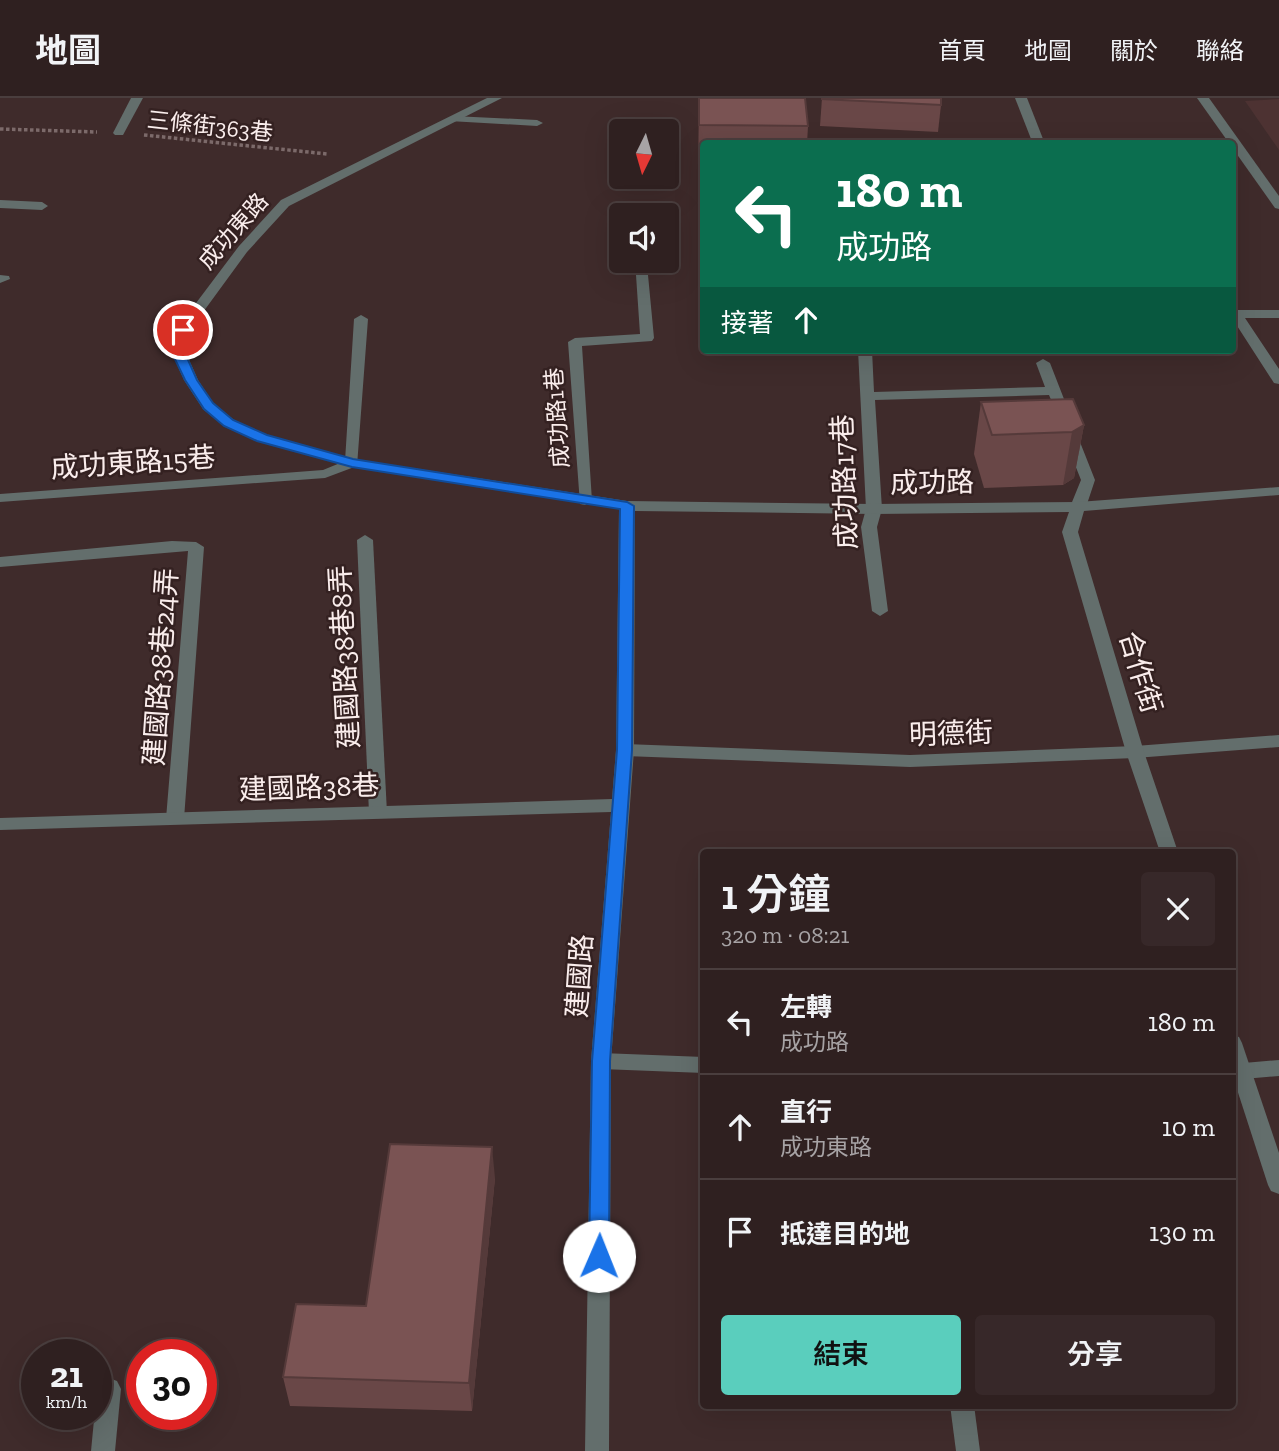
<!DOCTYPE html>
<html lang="zh-TW">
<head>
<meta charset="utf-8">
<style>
  :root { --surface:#2f2020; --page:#372829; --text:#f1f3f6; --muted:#a7a3a5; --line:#4a3e3e; --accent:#5acebd }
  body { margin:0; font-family:"Zilla Slab","Noto Sans TC",serif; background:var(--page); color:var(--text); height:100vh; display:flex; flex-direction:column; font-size:26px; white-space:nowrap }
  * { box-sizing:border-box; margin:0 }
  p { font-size:23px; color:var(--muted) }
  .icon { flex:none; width:38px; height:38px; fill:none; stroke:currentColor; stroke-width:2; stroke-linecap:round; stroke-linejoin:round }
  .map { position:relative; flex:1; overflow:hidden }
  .drawer { position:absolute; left:700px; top:751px; width:536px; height:560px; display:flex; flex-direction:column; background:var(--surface); border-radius:7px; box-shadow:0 7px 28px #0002,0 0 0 2px var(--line) }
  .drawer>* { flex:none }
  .top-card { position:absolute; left:700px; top:42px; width:536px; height:214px; border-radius:7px; box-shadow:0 7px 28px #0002,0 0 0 2px var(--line); background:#0b6e4f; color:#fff; overflow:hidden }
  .needle { width:46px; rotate:185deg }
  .buttons { position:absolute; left:609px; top:21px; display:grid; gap:14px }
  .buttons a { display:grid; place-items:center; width:70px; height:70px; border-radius:7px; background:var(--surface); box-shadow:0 7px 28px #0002,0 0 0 2px var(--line); font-size:35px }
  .speed { position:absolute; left:21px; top:1241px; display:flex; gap:14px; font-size:35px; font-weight:700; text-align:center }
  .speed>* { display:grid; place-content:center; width:91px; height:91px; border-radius:50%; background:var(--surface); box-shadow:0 7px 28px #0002,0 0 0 2px var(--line); line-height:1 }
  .speed small { font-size:18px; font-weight:400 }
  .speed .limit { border:10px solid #d22; background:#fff; color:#111 }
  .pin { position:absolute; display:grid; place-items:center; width:60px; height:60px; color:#fff; margin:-30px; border:4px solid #fff; border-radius:50%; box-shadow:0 2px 7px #0007 }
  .me { position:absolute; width:77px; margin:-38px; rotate:1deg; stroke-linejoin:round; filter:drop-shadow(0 0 5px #0008) }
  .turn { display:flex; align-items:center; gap:24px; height:147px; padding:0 21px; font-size:32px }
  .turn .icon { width:91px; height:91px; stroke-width:2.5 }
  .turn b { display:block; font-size:49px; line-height:60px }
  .then { display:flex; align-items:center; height:66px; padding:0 21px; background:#0003; gap:14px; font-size:26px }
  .round { display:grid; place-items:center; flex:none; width:74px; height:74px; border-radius:7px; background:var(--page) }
  .headline { display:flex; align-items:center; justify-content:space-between; height:119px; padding:0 21px }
  h1 { font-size:42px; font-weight:600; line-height:52px }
  .action { display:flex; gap:14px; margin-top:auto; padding:14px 21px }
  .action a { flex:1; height:80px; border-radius:7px; background:var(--accent); color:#111; font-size:28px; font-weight:600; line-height:80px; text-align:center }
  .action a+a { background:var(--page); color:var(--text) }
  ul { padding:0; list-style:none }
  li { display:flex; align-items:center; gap:21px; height:105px; padding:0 21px; border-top:2px solid var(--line) }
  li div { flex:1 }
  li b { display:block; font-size:26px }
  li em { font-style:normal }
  header { display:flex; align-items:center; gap:42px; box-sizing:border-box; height:98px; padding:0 35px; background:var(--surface); border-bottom:2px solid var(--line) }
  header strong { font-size:33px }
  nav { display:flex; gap:38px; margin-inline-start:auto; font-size:24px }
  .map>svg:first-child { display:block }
</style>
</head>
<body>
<header>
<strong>地圖</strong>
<nav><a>首頁</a><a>地圖</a><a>關於</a><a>聯絡</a></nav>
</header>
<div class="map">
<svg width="1279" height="1353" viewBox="0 0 1279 1353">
  <rect width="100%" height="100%" fill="#3f2b2b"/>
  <polygon fill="#4d3232" points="1279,1 1279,52 1245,3"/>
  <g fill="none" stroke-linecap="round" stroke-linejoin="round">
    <g stroke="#7c6a6a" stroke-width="3.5" stroke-dasharray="3.5 2.5" stroke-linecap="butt">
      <polyline points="0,31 97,34"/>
      <polyline points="144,37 327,56"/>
    </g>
    <g fill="#636e6c" fill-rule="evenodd">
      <polygon points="131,0 143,0 123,37 115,37 113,35"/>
      <polygon points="1015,0 1027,0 1045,46 1033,46"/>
      <polygon points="453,18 537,22 543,25 537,28 449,23 447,21"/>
      <polygon points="0,102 42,104 48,108 42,112 0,110"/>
      <polygon points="642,173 648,177 654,240 652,243 582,248 592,403 585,407 580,406 568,244 575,240 640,236 636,177"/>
      <polygon points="0,177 9,178 10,181 0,185"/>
      <polygon points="1232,212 1279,212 1279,220 1245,220 1279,271 1279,286 1274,285 1232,220"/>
      <polygon points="361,217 368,221 357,368 325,380 0,404 0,396 323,372 345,363 354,221"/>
      <polygon points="858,252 872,252 874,294 1045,289 1036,265 1043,261 1050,265 1064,301 1057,305 1052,304 1049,297 875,302 882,411 877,429 888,513 880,518 872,513 861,429 866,411"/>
      <polygon points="1069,330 1076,334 1095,382 1086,409 1078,414 1070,409 1081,382 1062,334"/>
      <polygon points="365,437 373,442 387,715 384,719 372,719 369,715 357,442"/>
      <polygon points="172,443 196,444 204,449 184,721 181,726 169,726 166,721 188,453 0,469 0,459"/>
      <polygon points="1279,637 1279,649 1135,660 910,669 625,658 616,652 625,646 910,657 1135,648"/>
      <polygon points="601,955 704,959 704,975 601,971 594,969 591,963 594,957"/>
      <polygon points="1279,962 1279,978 1232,982 1232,966"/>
      <polygon points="109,1280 117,1283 121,1291 115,1353 91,1353 97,1291 101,1283"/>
      <polygon points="950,1307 974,1307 980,1353 956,1353"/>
    </g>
    <g fill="#636e6c" fill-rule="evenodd">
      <polygon points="487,0 502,0 289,108 247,154 190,232 186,255 198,282 213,305 234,322 267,337 353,361 627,403 874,406 1078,404 1279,389 1279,397 1084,413 1078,434 1144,654 1178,754 1160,754 1126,654 1062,434 1069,414 874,416 635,413 634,652 611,963 609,1353 585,1353 591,963 611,714 0,732 0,720 612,701 616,652 619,411 352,369 257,343 224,328 203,311 184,282 172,255 178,229 239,148 281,102"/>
      <polygon points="1197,0 1209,0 1279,98 1279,111 1275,110"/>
      <polygon points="1232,937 1239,939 1242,945 1279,1055 1279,1096 1271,1093 1268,1087 1232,976"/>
    </g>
  </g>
  <g fill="#694747">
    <polygon points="699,0 808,28 807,46 704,46 704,76 698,76"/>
    <polygon points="822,0 941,7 938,34 820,28"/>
    <polygon points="981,304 1084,327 1074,380 1063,387 984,390 974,356"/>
    <polygon points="495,1080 472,1313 290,1308 283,1279 366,1208"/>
  </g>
  <g fill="#553a3a">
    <polygon points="1084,327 1074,380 1063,387 1072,334"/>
    <polygon points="492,1049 495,1080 472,1313 469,1285"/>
  </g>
  <g fill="#7a5353" stroke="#553a3a" stroke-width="2">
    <polygon points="699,0 805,0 808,28 699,27"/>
    <polygon points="822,0 941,0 941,7 822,1"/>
    <polygon points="1073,301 1084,327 1072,334 992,337 981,304"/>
    <polygon points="390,1046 492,1049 469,1285 283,1279 296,1206 366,1208"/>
  </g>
  <polygon fill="#1a73e8" stroke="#114b97" stroke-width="2" points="183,228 189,232 185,255 197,282 213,305 233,322 267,337 353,361 627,404 634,408 632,652 610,963 609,1158 606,1164 599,1167 592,1164 589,1158 592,963 617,652 620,411 352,369 257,343 224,328 204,311 185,282 172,255 177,232"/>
  <g text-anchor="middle" stroke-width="5" stroke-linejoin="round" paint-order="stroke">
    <g font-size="23" fill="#faedec" stroke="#342121">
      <text transform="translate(210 28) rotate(6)" y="8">三條街363巷</text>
      <text transform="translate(233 133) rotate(-49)" y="8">成功東路</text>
      <text transform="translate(557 320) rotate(-94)" y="8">成功路1巷</text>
    </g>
    <g font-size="28" fill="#faedec" stroke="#342121">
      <text transform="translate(133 364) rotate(-4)" y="10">成功東路15巷</text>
      <text transform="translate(844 384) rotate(-92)" y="10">成功路17巷</text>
      <text transform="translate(932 384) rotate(-1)" y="10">成功路</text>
      <text transform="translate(344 559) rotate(-93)" y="10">建國路38巷8弄</text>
      <text transform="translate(160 569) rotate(-86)" y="10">建國路38巷24弄</text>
      <text transform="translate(1141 574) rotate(73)" y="10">合作街</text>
      <text transform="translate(951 635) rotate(-2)" y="10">明德街</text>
      <text transform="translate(309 689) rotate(-2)" y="10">建國路38巷</text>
      <text transform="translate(579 878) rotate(-86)" y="10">建國路</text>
    </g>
  </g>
</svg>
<div class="buttons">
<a><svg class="needle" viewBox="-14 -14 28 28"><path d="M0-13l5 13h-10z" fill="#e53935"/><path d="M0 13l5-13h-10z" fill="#a7a3a5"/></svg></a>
<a><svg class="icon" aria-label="sound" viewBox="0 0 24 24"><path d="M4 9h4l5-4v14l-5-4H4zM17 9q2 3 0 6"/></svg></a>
</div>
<div class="speed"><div>21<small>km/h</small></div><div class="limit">30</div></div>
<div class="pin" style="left:183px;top:232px;background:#d93025"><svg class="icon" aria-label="arrive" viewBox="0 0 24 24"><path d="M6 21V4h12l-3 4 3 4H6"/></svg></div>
<svg class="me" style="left:599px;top:1158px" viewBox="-20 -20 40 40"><circle r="19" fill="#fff"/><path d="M0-13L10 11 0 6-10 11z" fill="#1a73e8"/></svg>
<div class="top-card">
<div class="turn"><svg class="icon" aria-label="left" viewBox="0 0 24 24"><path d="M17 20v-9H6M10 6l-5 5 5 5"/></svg><div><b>180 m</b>成功路</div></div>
<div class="then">接著<svg class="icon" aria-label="ahead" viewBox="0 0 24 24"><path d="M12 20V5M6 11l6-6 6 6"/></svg></div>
</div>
<section class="drawer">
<div class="headline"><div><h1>1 分鐘</h1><p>320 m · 08:21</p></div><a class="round"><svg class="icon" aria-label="close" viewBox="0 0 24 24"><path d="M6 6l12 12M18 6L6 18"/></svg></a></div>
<ul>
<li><svg class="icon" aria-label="left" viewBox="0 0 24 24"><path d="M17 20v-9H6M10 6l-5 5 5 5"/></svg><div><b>左轉</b><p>成功路</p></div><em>180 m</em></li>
<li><svg class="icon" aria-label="ahead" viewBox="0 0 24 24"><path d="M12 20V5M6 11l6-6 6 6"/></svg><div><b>直行</b><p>成功東路</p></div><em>10 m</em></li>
<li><svg class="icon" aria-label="arrive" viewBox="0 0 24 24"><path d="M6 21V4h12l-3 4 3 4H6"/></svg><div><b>抵達目的地</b></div><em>130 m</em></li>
</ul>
<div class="action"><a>結束</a><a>分享</a></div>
</section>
</div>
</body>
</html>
